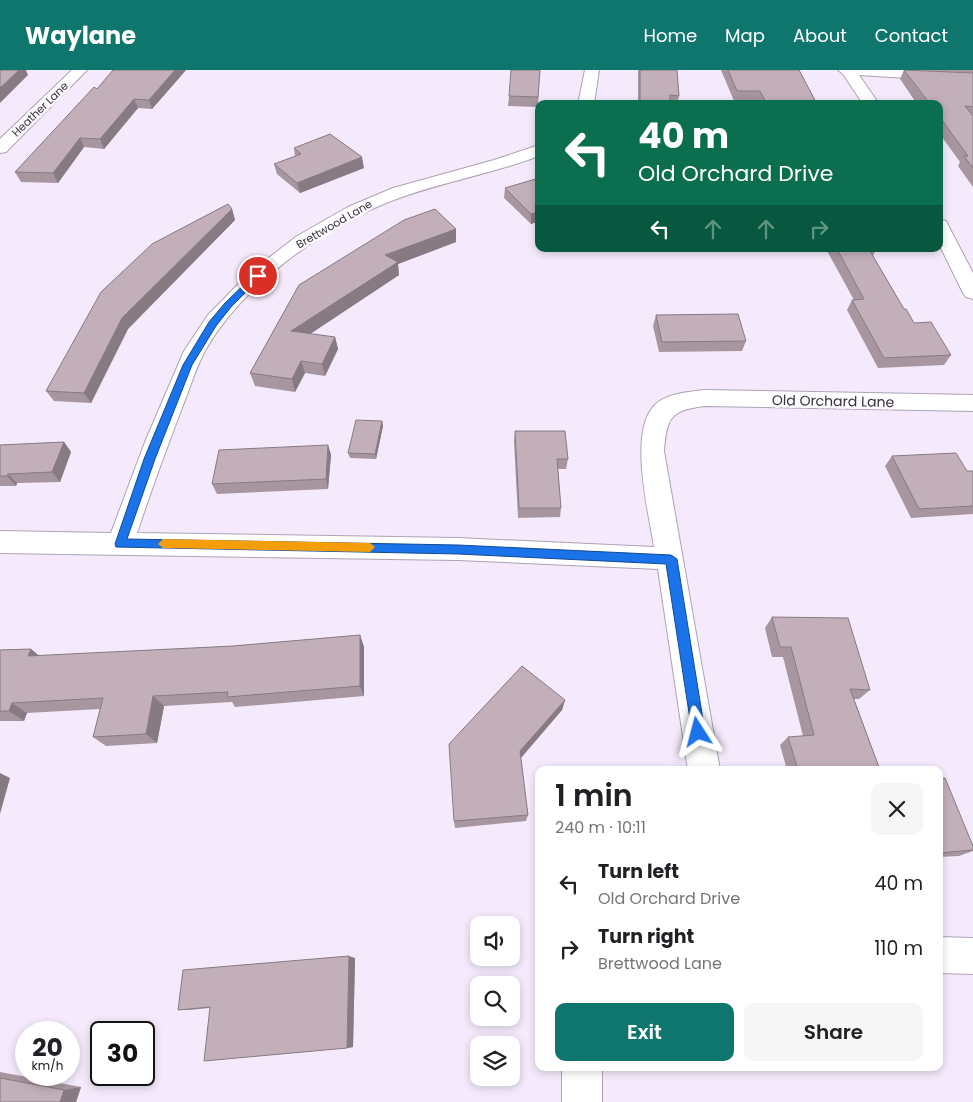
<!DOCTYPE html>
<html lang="en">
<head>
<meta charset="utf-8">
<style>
  :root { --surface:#fff; --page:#f6f6f6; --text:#202124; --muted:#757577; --accent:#0f766e }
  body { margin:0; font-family:Poppins,sans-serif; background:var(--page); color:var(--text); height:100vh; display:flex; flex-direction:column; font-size:19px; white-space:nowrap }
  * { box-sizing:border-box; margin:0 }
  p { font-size:16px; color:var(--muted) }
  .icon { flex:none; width:28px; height:28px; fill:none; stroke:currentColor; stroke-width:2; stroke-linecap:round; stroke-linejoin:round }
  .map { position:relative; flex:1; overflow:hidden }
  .details { position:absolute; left:535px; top:696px; width:408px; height:305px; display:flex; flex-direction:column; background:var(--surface); border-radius:10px; box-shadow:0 2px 8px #0003 }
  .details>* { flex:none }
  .top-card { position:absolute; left:535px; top:30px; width:408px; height:152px; border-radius:10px; box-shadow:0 2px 8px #0003; background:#0b6e4f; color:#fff; overflow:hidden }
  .tools { position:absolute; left:470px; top:846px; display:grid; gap:10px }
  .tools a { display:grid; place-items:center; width:50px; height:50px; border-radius:10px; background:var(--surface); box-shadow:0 2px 8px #0003; font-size:25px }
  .speed { position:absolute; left:15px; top:951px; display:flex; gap:10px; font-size:25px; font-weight:700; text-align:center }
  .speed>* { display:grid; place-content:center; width:65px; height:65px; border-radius:50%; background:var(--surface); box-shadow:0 2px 8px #0003; line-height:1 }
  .speed small { font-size:12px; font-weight:400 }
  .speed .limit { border:2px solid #111; border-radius:8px; background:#fff; color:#111 }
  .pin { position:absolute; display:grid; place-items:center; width:42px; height:42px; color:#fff; margin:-21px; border:2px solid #fff; border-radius:50%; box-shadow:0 1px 5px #0007 }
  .me { position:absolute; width:55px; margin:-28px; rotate:351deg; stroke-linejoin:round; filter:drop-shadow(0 0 4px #0008) }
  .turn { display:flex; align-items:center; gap:18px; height:105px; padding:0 20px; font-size:22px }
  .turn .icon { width:65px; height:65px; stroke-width:2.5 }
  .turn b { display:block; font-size:35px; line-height:42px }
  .lanes { display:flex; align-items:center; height:48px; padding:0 20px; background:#0003; justify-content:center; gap:25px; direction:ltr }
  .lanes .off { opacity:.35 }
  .round { display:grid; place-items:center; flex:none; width:52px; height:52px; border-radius:10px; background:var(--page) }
  .summary { display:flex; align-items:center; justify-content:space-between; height:85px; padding:0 20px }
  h1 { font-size:30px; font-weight:600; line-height:38px }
  .button { display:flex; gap:10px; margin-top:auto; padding:10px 20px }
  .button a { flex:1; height:58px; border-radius:10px; background:var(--accent); color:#fff; font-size:20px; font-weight:600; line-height:58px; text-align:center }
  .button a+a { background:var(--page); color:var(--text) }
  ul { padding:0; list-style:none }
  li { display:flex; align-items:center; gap:15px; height:65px; padding:0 20px }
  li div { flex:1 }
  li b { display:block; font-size:19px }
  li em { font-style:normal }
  header { display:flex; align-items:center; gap:30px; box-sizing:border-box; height:70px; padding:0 25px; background:var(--accent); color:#fff }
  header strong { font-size:24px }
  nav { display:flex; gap:28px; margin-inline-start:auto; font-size:18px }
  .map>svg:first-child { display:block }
</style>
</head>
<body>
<header>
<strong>Waylane</strong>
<nav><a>Home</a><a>Map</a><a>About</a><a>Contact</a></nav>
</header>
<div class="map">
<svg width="973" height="1032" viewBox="0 0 973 1032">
  <rect width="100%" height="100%" fill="#f4eafc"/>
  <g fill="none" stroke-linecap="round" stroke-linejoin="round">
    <defs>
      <g id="street">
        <polygon points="72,0 87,0 6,82 0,83 0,69"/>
        <polygon points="585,0 599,0 594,34 578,34"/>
        <polygon points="838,0 916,0 973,4 973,12 859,5 879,34 863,34 843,4"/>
        <path d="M539,75V86C489,105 436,113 386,133C320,160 243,215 206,279C196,297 190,318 182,338C166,380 151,421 137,463L458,468L654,477C649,443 627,359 656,334C668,323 689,322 704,320L973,325V341L704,336C670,341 667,347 664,381L720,700H688L658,499L458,490L0,483V461L111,463L145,372L184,281L208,245L249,203L297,166L348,137L393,118L494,90Z"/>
        <polygon points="939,149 946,151 948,155 973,203 973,229 966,227 963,223 939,174"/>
        <polygon points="939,867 973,868 973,904 939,903"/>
        <rect x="562" y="998" width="40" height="34"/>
      </g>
    </defs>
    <use href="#street" stroke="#ada3b4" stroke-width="2"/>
    <use href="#street" fill="#fff" fill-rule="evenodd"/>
  </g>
  <g fill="#a796a0">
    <polygon points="186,0 152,39 138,38 104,79 84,77 58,113 21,112 15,102 97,19"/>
    <polygon points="540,0 538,37 508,36 509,26"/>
    <polygon points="638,0 677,0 679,26 677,34 638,34"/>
    <polygon points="721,0 799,0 817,34 759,34 757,31 734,31"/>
    <polygon points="904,0 973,3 973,117 958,96 960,92 939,63 939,34 917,34 900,9"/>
    <polygon points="925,0 973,0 973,3"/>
    <polygon points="294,78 364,98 300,123 277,104 274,94 295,86"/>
    <polygon points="539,108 539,151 531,154 504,128 505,118"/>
    <polygon points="232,139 235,150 128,259 91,333 54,331 46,321"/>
    <polygon points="456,159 456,172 398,194 399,205 310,264 335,267 338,279 325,306 305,303 295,322 255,316 250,303 299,215"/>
    <polygon points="826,179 874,179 875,181 873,186 904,239 914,253 951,285 944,295 878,298 847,240 852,230 854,230"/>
    <polygon points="656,245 746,271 742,281 659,282 653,256"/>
    <polygon points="382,351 383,356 376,389 350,388 348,383"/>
    <polygon points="515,361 568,389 566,399 558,399 561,438 560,447 518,448 514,371"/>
    <polygon points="64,372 71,382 60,412 17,413 16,416 0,416 0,375"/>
    <polygon points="328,375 331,385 328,419 217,424 212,414"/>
    <polygon points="892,386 967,401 973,401 973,444 911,448 885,396"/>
    <polygon points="772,547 870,620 859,629 854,629 880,700 787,700 780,675 788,667 803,666 783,587 772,587 765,558"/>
    <polygon points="360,565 364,577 364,626 235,637 232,632 164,636 157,673 106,676 93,667 100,639 27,643 24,651 0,651 0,580 31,579 39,586 233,576"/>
    <polygon points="565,630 562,640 521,688 528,745 526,751 455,758 454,751"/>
    <polygon points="939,709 973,776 973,781 959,786 939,787"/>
    <polygon points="355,888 353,977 347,978 209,938 190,940 178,940"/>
    <polygon points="0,1002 81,1017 76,1032 0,1032"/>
  </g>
  <g fill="#887a82">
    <polygon points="19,0 26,0 28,5 0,33 0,18"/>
    <polygon points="175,0 186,0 152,39 149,30"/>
    <polygon points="134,29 138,38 104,79 100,69"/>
    <polygon points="80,68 84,77 58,113 53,103"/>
    <polygon points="362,87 364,98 300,123 297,113"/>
    <polygon points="232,139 235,150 128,259 91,333 84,323 122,248"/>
    <polygon points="539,141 539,151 531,154 531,144"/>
    <polygon points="456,159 456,172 398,194 399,205 295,274 291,261 385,185"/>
    <polygon points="335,267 338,279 325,306 322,294"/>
    <polygon points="301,291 305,303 295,322 292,309"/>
    <polygon points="382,351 383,356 376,389 375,384"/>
    <polygon points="64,372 71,382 60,412 52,402"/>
    <polygon points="328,375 331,385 328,419 326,409"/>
    <polygon points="8,404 17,413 16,416 7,406"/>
    <polygon points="360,565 364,577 364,626 360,616"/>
    <polygon points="31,579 44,590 28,586"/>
    <polygon points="153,626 164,636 157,673 146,664"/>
    <polygon points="565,630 562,640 519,690 520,681"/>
    <polygon points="12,633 27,643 24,651 9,641"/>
    <polygon points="0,703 10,708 0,744"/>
    <polygon points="349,886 355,888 353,977 347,978"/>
    <polygon points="81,1017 76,1032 60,1032 64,1020"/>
  </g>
  <g fill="#c2afba" stroke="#887a82">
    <polygon points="0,0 19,0 0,18"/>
    <polygon points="113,0 175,0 149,30 134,29 100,69 80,68 53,103 15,102 94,17 97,19"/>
    <polygon points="511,0 540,0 538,27 509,26"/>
    <polygon points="640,0 677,0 679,26 670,25 670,34 640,34"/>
    <polygon points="728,0 799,0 817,34 767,34 760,21 737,21"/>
    <polygon points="904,0 973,3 973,37 965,36 973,46 973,98 964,86 968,86 939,46 939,34 930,34"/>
    <polygon points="330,64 362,87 297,113 274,94 301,84 294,78"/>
    <polygon points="539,108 539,141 531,144 505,118"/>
    <polygon points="228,134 232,139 122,248 84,323 46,321 101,222 152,174"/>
    <polygon points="435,139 456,159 385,185 398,192 291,261 335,267 322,294 301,291 292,309 250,303 299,215 404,150"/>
    <polygon points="837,179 874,179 875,181 870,181 904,239 906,239 914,253 931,252 951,285 884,288 852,230 864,229"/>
    <polygon points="738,244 746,271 662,272 656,245"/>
    <polygon points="356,350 382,351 375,384 348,383"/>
    <polygon points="515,361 565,361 568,389 557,389 561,438 519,438"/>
    <polygon points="64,372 52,402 8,404 7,406 0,406 0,375"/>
    <polygon points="328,375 326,409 212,414 219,380"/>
    <polygon points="956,383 967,401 973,401 973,436 919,439 892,386"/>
    <polygon points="772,547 848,548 870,620 850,619 880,700 798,700 788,667 814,665 791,577 780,577"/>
    <polygon points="360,565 360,616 227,627 228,622 153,626 146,664 93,667 103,628 12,633 9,641 0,641 0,580 31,579 28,586 233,576"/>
    <polygon points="522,596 565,630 520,681 528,745 454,751 449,674"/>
    <polygon points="945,708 973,776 973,780 939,783 939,709"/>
    <polygon points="349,886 347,978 204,991 210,937 178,940 183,900"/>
    <polygon points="0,1008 64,1020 60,1032 0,1032"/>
  </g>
  <polygon fill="#1a73e8" stroke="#114b97" points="255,204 262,206 231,237 216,256 192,295 155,389 127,469 458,475 671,485 677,489 705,662 703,666 698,668 694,666 692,662 666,494 458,484 116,477 115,474 144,389 183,295 209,252 225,233"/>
  <polygon fill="#f59e0b" points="163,469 370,473 375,477 370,482 163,478 158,474"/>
  <g text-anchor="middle" stroke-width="5" stroke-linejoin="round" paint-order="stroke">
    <g font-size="11" fill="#37343a" stroke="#fdfbff">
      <text transform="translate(40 39) rotate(-44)" y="4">Heather Lane</text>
      <text transform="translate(334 154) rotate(-30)" y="4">Brettwood Lane</text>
    </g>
    <g font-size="14" fill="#37343a" stroke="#fdfbff">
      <text transform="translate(833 331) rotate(1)" y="5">Old Orchard Lane</text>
    </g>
  </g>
</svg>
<div class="tools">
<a><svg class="icon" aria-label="sound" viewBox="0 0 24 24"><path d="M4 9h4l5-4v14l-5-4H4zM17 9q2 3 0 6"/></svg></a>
<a><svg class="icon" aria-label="search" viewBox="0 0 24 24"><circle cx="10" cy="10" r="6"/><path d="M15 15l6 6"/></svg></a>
<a><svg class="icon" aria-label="layers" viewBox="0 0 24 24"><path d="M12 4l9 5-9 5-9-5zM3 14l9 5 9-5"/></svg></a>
</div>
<div class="speed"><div>20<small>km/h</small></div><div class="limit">30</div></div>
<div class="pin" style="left:258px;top:206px;background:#d93025"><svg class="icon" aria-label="arrive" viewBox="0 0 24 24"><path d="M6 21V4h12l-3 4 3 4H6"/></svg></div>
<svg class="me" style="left:698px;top:662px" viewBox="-20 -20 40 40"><path d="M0-17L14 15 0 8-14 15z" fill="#1a73e8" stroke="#fff" stroke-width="4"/></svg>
<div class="top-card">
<div class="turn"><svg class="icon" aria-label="left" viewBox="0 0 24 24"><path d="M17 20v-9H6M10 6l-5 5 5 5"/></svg><div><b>40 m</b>Old Orchard Drive</div></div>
<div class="lanes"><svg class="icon" aria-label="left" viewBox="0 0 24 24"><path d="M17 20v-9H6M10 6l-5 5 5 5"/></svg><svg class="icon off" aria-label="ahead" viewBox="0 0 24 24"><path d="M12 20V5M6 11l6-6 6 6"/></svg><svg class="icon off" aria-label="ahead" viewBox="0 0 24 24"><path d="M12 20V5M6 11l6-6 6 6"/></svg><svg class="icon off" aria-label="right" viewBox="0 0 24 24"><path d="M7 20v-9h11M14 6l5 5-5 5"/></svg></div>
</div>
<section class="details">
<div class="summary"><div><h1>1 min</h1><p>240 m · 10:11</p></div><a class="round"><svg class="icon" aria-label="close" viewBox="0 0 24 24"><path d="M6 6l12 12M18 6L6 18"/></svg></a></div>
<ul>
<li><svg class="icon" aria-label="left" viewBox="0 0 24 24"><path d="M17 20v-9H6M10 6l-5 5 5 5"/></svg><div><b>Turn left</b><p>Old Orchard Drive</p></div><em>40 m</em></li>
<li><svg class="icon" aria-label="right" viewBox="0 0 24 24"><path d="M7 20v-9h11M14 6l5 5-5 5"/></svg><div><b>Turn right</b><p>Brettwood Lane</p></div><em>110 m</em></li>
</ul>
<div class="button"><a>Exit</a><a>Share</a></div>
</section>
</div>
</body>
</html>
